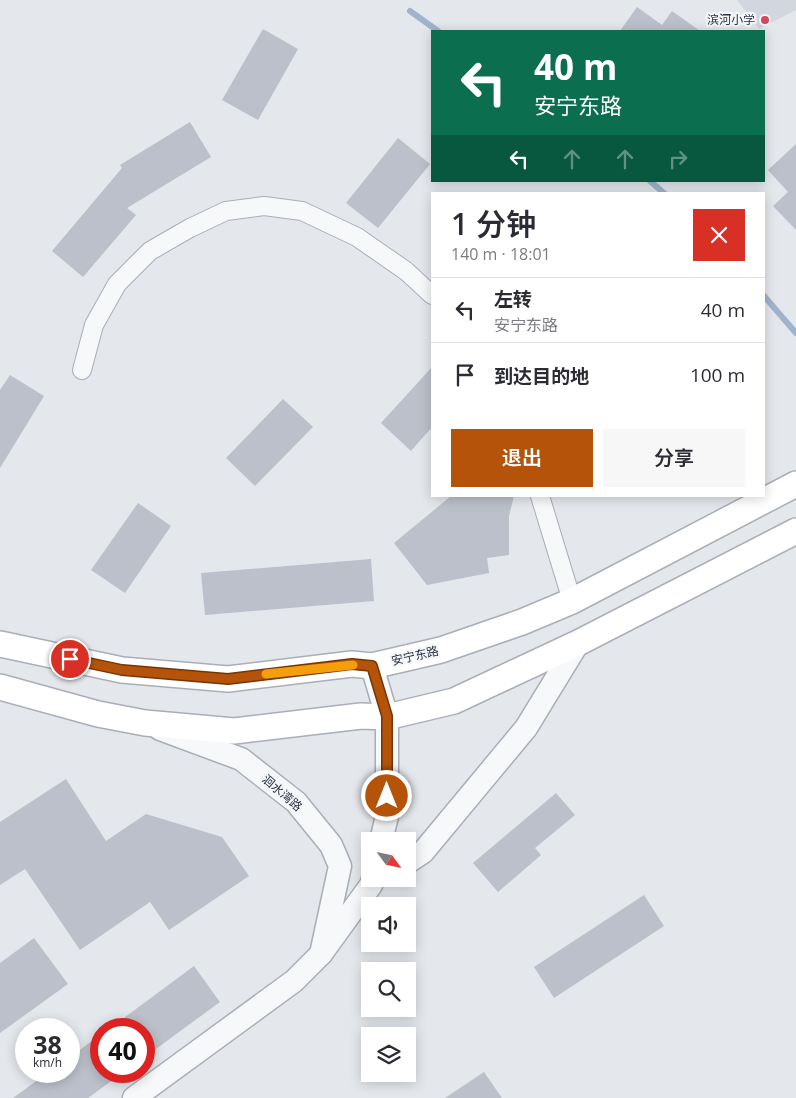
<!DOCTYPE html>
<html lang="zh">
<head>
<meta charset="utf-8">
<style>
  :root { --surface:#fff; --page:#f7f7f7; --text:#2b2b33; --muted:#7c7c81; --line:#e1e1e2; --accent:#b45309 }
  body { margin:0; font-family:"Open Sans","Noto Sans SC",sans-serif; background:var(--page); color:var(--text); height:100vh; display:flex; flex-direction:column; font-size:19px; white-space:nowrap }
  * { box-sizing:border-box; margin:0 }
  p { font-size:16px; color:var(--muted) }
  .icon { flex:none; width:28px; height:28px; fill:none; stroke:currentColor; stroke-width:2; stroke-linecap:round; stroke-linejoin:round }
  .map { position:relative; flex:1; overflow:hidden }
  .panel { position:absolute; left:431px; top:192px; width:334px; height:305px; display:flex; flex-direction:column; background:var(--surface); border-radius:0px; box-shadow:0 2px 12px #0003 }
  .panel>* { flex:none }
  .hud { position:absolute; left:431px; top:30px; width:334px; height:152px; border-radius:0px; box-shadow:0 2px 12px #0003; background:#0b6e4f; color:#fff; overflow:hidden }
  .needle { width:32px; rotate:123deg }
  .controls { position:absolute; left:361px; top:832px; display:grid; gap:10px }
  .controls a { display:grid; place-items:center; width:55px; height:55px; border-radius:0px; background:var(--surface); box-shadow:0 2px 12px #0003; font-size:25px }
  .speed { position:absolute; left:15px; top:1018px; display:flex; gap:10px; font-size:25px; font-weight:700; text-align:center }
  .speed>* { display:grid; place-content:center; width:65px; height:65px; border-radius:50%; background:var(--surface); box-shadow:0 2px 12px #0003; line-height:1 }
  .speed small { font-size:12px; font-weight:400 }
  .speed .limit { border:8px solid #d22; background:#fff; color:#111 }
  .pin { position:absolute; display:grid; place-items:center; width:42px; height:42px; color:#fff; margin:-21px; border:2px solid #fff; border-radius:50%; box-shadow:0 1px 5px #0007 }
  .me { position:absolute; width:55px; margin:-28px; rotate:0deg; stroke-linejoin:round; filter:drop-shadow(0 0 4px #0008) }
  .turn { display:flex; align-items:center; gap:18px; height:105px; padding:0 20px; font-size:22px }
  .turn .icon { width:65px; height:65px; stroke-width:2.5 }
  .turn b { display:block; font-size:35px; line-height:42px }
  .lanes { display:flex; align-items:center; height:48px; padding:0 20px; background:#0003; justify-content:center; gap:25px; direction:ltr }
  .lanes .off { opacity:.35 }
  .round { display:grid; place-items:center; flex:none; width:52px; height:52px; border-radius:0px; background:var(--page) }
  .head { display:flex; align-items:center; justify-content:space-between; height:85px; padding:0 20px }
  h1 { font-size:30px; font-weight:600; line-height:38px }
  .cta { display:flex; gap:10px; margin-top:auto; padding:10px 20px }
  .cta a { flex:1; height:58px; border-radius:0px; background:var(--accent); color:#fff; font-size:20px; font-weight:600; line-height:58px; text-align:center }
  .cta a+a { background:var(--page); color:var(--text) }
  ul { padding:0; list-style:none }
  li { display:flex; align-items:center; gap:15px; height:65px; padding:0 20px; border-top:1px solid var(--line) }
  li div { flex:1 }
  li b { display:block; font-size:19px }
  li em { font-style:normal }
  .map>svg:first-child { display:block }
</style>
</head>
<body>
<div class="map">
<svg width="796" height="1098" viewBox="0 0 796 1098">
  <rect width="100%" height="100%" fill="#e4e7ec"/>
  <polygon fill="#d2d6de" points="737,0 796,0 796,10 759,29"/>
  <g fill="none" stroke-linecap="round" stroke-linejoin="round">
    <g stroke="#9fb4cc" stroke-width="6">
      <polyline points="410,11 438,31"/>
      <polyline points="650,181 665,194"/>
      <polyline points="764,296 796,333"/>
    </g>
  </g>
  <g fill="#bbc0ca">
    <polygon points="637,7 662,25 672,11 700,31 620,31"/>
    <polygon points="263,29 298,49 258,120 222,100"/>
    <polygon points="190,122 211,157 127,208 136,215 83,277 52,251 122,168 120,165"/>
    <polygon points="398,138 430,164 378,228 346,203"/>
    <polygon points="796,144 796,230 773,206 788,192 768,170"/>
    <polygon points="432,367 432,427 411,451 381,423"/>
    <polygon points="10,375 44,396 0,468 0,390"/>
    <polygon points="283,399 313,427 255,486 226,458"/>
    <polygon points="451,496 514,496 509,516 509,555 487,558 489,573 427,585 394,543"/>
    <polygon points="138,503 171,526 125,593 91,570"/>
    <polygon points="371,559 374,601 205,615 201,573"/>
    <polygon points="66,779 106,841 146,814 222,837 249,876 169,930 150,902 80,950 25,869 0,885 0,822"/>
    <polygon points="556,793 575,815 535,848 541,855 498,892 473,863"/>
    <polygon points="644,895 664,926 554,998 534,967"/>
    <polygon points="34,938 68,984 0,1033 0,963"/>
    <polygon points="194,966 220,1002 164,1043 144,1058 144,1029 109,1029"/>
    <polygon points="101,1034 101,1071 125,1071 88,1098 13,1098 50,1071 69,1071 69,1058"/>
    <polygon points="484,1072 502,1098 445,1098"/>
  </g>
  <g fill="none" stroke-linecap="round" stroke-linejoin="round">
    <defs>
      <g id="minor">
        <polyline points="82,370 94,325 117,284 150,251 190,228 226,211 264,206 302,211 357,237 406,271 432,295"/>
        <polyline points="540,496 572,601"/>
      </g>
      <g id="tertiary">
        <polyline points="372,666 387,717 387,816 381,841"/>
        <polyline points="160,729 241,759 296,802 331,845 340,866 321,954"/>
        <polyline points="408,862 423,852 526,728 578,643"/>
        <polyline points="134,1098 294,981 321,954 371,885 373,879"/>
      </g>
      <g id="secondary">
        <polyline points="0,644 122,670 228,679 352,664 372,666 441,650 522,622 572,601 796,484"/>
        <polyline points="0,687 98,714 145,723 234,731 361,716 387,717 454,701 578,643 796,531"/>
      </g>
    </defs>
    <use href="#minor" stroke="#a9aeb7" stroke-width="20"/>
    <use href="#tertiary" stroke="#a9aeb7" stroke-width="25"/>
    <use href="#secondary" stroke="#a9aeb7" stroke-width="28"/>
    <use href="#minor" stroke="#f7f8fa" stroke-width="18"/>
    <use href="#tertiary" stroke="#f7f8fa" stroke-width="22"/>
    <use href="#secondary" stroke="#fff" stroke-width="25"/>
  </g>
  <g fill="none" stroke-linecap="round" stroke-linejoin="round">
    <defs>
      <polyline id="route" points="70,659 122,670 228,679 352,664 372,666 387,716 387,796"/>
    </defs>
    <use href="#route" stroke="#753606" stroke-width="12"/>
    <use href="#route" stroke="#b45309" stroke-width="9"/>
    <polyline stroke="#f59e0b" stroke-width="9" points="266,674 353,665"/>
  </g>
  <circle fill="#d1495b" stroke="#f4f6f9" stroke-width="2" cx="765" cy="20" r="5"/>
  <g text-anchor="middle" stroke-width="4.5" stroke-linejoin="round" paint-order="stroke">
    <g font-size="12" fill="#2b3445" stroke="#f4f6f9" text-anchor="end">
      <text x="755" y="24">滨河小学</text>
    </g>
    <g font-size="12" fill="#2b3445" stroke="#f4f6f9">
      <text transform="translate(415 656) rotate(-13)" y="4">安宁东路</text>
      <text transform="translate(282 793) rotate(41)" y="4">洄水湾路</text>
    </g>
  </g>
</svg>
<div class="controls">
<a><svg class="needle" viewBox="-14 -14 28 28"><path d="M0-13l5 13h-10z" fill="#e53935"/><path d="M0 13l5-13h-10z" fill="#7c7c81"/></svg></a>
<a><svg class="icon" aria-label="sound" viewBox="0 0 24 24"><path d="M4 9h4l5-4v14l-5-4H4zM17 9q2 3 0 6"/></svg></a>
<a><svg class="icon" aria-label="search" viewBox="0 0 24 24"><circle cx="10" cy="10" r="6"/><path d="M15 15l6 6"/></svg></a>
<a><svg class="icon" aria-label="layers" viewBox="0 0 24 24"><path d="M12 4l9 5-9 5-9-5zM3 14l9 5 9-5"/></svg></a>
</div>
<div class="speed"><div>38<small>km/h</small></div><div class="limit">40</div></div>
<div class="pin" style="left:70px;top:659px;background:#d93025"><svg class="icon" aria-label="arrive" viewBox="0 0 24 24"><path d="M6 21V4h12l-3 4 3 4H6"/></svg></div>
<svg class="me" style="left:387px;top:796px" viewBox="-20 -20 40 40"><circle r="17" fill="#b45309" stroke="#fff" stroke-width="3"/><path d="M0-11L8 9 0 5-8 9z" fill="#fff"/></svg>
<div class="hud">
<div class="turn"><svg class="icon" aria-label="left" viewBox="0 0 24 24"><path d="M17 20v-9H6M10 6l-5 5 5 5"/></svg><div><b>40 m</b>安宁东路</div></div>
<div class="lanes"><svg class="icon" aria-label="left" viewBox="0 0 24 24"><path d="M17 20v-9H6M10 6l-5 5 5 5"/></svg><svg class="icon off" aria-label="ahead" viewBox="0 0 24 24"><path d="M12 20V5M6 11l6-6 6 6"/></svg><svg class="icon off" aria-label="ahead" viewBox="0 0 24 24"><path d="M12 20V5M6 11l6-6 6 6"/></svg><svg class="icon off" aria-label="right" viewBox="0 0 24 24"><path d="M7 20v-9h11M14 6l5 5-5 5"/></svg></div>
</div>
<section class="panel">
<div class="head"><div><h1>1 分钟</h1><p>140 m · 18:01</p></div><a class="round" style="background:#d93025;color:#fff"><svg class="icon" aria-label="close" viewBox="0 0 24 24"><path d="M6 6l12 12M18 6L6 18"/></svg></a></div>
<ul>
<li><svg class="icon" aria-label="left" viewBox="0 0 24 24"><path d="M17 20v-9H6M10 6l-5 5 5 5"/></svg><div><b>左转</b><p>安宁东路</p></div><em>40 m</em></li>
<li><svg class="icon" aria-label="arrive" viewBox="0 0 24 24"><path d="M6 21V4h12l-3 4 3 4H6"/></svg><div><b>到达目的地</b></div><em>100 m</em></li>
</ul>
<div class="cta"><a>退出</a><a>分享</a></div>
</section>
</div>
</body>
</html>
